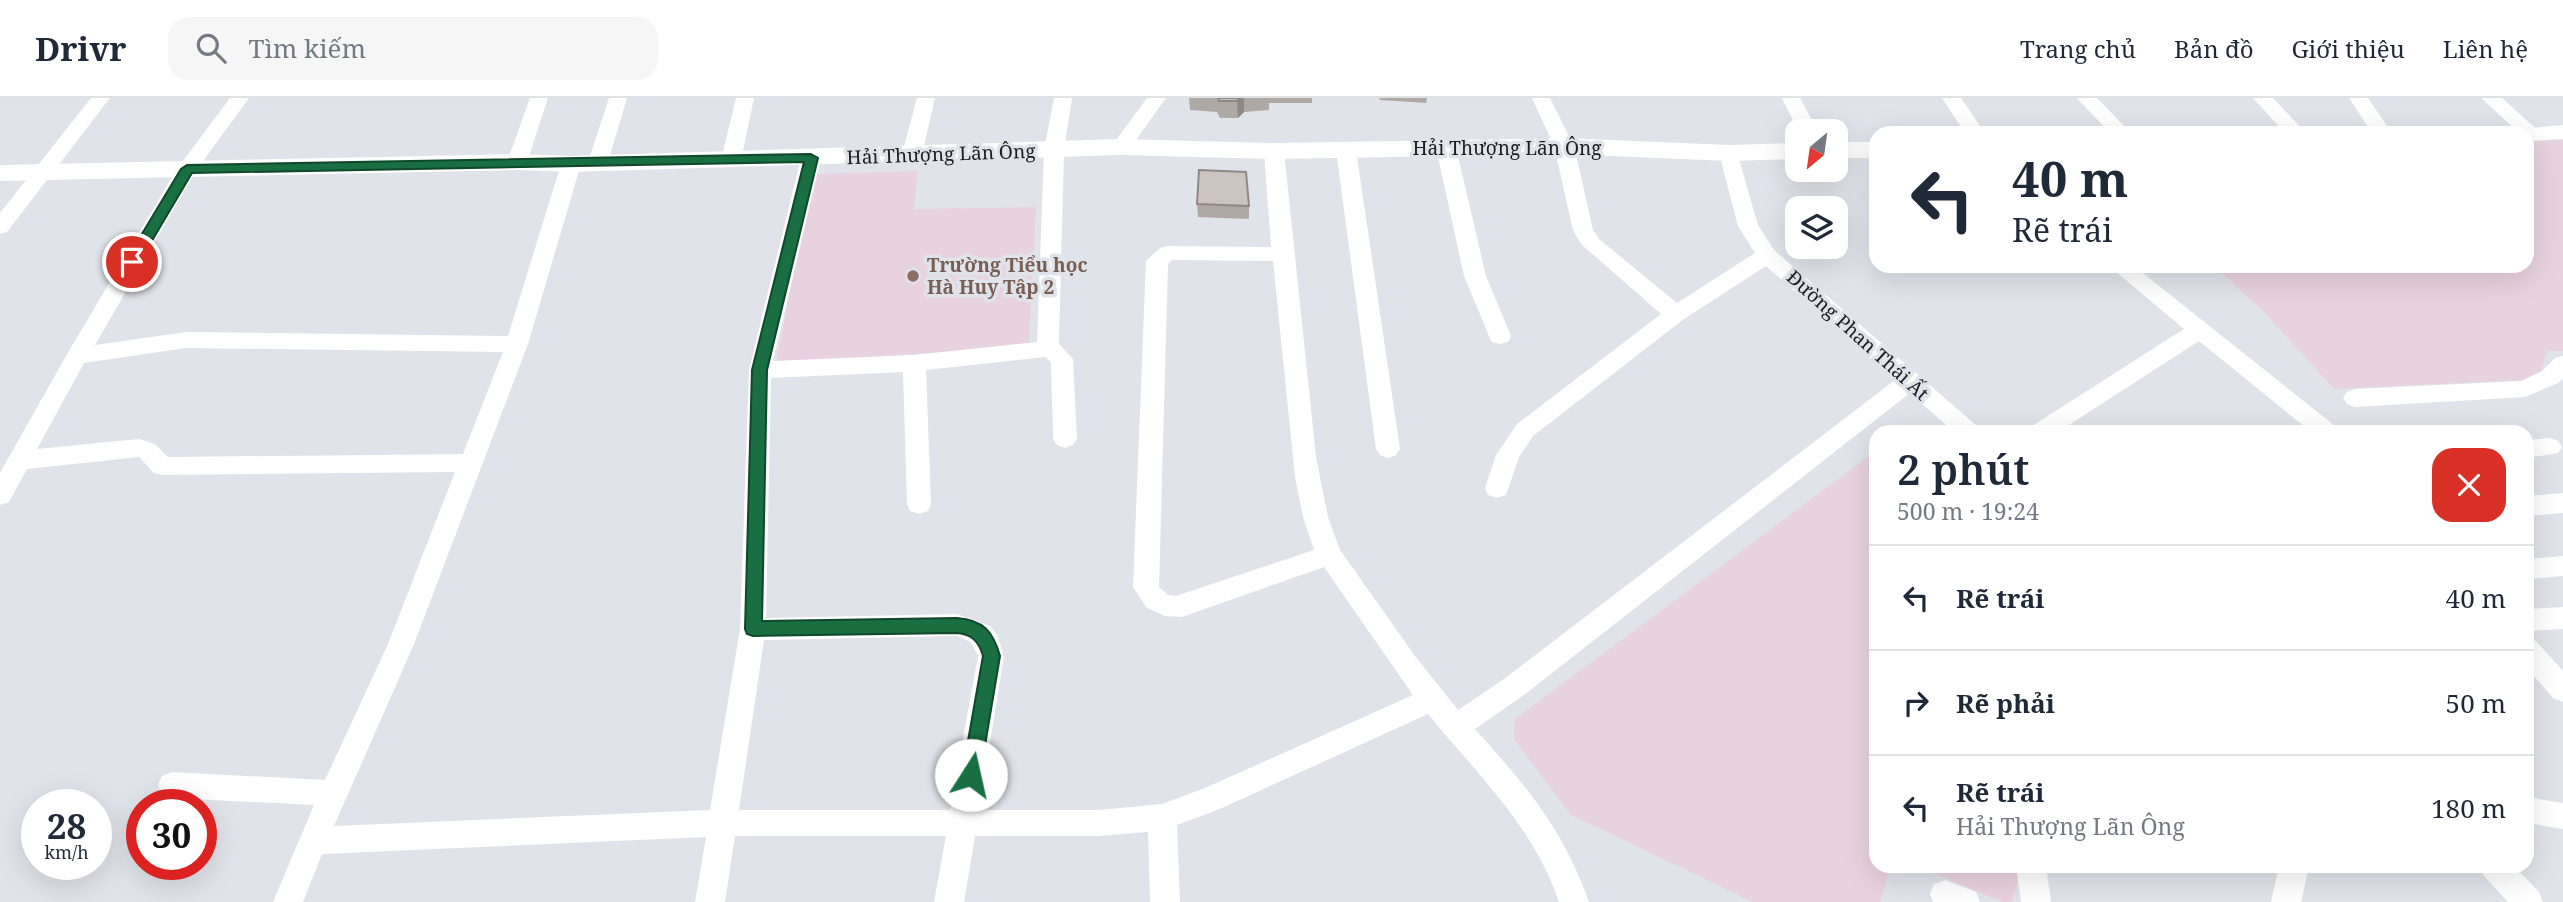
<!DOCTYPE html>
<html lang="vi">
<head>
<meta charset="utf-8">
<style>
  :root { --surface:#fff; --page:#f6f6f7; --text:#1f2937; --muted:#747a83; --line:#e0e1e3 }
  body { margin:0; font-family:"Noto Serif",serif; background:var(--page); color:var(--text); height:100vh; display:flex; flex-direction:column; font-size:26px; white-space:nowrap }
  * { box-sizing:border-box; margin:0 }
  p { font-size:23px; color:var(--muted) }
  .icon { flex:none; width:38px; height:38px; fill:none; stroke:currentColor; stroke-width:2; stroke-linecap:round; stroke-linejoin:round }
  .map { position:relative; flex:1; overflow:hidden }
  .sheet { position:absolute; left:1869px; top:327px; width:665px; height:448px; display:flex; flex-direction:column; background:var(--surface); border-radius:21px; box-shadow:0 7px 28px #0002 }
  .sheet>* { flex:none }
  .banner { position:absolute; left:1869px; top:28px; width:665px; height:147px; border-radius:21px; box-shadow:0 7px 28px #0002; background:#fff; color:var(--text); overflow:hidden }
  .needle { width:46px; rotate:209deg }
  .buttons { position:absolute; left:1785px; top:21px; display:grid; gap:14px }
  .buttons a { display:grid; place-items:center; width:63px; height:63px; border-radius:14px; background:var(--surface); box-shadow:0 7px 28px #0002; font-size:35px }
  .speed { position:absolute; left:21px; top:691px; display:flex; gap:14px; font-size:35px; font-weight:700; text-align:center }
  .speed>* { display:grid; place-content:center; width:91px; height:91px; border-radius:50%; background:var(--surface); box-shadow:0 7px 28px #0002; line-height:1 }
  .speed small { font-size:18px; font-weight:400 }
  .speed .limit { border:10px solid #d22; background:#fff; color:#111 }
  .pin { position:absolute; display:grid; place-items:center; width:60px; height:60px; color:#fff; margin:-30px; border:4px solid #fff; border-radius:50%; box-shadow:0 2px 7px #0007 }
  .me { position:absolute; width:77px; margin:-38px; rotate:10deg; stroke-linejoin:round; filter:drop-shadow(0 0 5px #0008) }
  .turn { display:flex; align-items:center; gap:24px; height:147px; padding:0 28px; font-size:32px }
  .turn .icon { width:91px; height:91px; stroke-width:2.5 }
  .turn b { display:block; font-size:49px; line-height:60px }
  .round { display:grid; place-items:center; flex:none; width:74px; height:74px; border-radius:21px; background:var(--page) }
  .head { display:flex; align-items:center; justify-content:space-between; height:119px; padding:0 28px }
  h1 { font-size:42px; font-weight:600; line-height:52px }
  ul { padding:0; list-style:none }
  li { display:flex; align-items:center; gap:21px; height:105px; padding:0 28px; border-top:2px solid var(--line) }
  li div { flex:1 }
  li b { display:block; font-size:26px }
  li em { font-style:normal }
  header { display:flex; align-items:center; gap:42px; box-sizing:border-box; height:98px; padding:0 35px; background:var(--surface); border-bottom:2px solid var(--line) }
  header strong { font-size:33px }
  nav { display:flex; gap:38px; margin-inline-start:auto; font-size:24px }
  .search { width:490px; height:63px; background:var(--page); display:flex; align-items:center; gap:18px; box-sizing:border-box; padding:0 24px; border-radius:21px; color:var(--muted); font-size:26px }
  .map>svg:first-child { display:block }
</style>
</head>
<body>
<header>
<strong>Drivr</strong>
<div class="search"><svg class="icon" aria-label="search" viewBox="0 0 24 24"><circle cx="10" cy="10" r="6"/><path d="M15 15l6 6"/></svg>Tìm kiếm</div>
<nav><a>Trang chủ</a><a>Bản đồ</a><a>Giới thiệu</a><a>Liên hệ</a></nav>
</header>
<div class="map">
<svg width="2563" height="804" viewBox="0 0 2563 804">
  <rect width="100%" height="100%" fill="#e1e3ea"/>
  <g fill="#e9d2df">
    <polygon points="2563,42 2563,253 2547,253 2541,273 2522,282 2334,291 2263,213 2214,168 2527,168 2527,44"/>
    <polygon points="918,73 914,111 1036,109 1029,245 970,252 776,265 813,76"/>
    <polygon points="1876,353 1876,768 1891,768 1880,804 1753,804 1571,717 1514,641 1515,621"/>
    <polygon points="1917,768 2021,768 2012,804 2003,804"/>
  </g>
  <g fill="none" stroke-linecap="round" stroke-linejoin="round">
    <g fill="#fff" fill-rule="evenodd">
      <polygon points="91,0 110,0 7,134 0,136 0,115"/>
      <path d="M230,0H249L195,74L95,247L186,234L508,238L561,66L564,62H578L581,66L528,246L414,546L334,728L710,712L740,531L749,272L801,60L804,56H818L821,60L773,263L914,257L1037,244L1044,52L1054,0H1072L1064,52L1059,246L1073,261L1077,341L1073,347L1065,350L1057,347L1053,341L1051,264L1045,259L926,272L931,406L928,413L919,416L910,413L907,406L903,274L771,280L766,520L957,516L990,528L997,537L1004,558L979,712H1099L1162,706L1205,690L1413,597L1324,469L1182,519L1165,518L1147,510L1133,489L1146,163L1160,150L1167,148L1271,149L1264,53L1267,49H1281L1284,53L1316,359L1328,419L1340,452L1415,558L1458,612L1504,581L1895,282L1766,168L1684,221L1533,338L1519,359L1506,397L1497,400L1488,397L1485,390L1496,357L1517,326L1661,216L1581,146L1573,132L1554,48L1532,0H1550L1574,48L1593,132L1599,141L1677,205L1755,155L1738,128L1719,55L1722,51H1736L1758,127L1774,152L1977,328L1981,334H1954L1910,295L1524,597L1475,631C1526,688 1563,730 1589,804H1559C1534,729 1477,676 1428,616L1222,710L1177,727L1180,804H1150L1148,734L1099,738H975L964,804H934L946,738H735L725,804H695L706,739L322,756L303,804H273L314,707L172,700L162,696L158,687L162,678L172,674L325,682L388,546L455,374L162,377L154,375L139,359L27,371L9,404L0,407V375L66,258L177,71ZM1172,162L1273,163L1295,379L1303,419L1314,452L1176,498L1168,497L1159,489L1168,166ZM186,250L503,254L463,356L168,359L155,346L139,341L37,351L84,265ZM957,538L971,544L978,558L950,712H739L764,542Z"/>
      <polygon points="530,0 548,0 527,64 524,68 510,68 507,64"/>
      <polygon points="609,0 627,0 608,64 605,68 591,68 588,64"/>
      <polygon points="736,0 754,0 741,62 738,66 724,66 721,62"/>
      <polygon points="917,0 935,0 922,56 919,60 905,60 902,56"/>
      <polygon points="1147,0 1166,0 1128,53 1114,53 1111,49"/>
      <polygon points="1782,0 1800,0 1818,33 1798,33"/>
      <polygon points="1942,0 1961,0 1985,35 1965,35"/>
      <polygon points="2077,0 2097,0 2131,35 2110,35"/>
      <polygon points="2253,0 2273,0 2306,35 2285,35"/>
      <polygon points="2349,0 2368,0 2392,35 2372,35"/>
      <polygon points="2481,0 2502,0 2542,36 2539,40 2527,41 2527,35 2519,35"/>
      <polygon points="1446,44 1453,46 1456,50 1486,178 1511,238 1508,244 1500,246 1492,244 1489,238 1464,178 1436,50 1439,46"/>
      <polygon points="1346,46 1353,48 1356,52 1400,351 1396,357 1388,360 1380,357 1376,351 1336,52 1339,48"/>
      <polygon points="2109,168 2134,168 2335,328 2339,334 2311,334 2199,243 2058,334 2028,334 2032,328 2184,231"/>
      <polygon points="2563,258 2563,280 2558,285 2525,299 2355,309 2347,306 2343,300 2347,294 2355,291 2522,283 2542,273 2555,260"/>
      <polygon points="2550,340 2558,343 2562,349 2558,355 2527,360 2527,342"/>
      <polygon points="2563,395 2563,415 2527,418 2527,398"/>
      <polygon points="2563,458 2563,478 2527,481 2527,461"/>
      <polygon points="2563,509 2563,531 2527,533 2527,511"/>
      <polygon points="2527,540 2536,543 2563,573 2563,604 2553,600 2527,570"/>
      <polygon points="2527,699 2563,705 2563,731 2527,725"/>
      <polygon points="2016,768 2046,768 2051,804 2021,804"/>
      <polygon points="2279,768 2309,768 2301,804 2271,804"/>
      <polygon points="2479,768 2514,768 2539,794 2543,804 2508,804 2484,778"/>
      <polygon points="1945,782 1976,794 1980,804 1933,804 1930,796 1934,786"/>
    </g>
    <g fill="#fff" fill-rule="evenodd">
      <polygon points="2563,27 2563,41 2527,43 2527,35 2516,35 2519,31"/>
      <polygon points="1564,40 1729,47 1797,45 1797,61 1729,63 1564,56 1274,61 1121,57 571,74 517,72 0,83 0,67 517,56 571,58 1121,41 1274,45"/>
      <rect x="1836" y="44" width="40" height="16"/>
    </g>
  </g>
  <g fill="#afa9a5">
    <polygon points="1189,0 1312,0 1312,5 1269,5 1269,12 1244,14 1238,20 1220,20 1217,14 1190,12"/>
    <polygon points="1379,0 1427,0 1426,5 1380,2"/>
    <polygon points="1197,106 1249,108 1249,121 1198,119"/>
  </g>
  <polygon fill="#8e8986" points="1240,0 1244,0 1244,14 1238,20 1237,3"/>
  <g fill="#cbc4c0" stroke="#8e8986" stroke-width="2">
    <polygon points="1218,0 1240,0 1237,3 1219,3"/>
    <polygon points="1199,72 1246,74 1249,108 1197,106"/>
  </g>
  <path fill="#196f41" stroke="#10482a" stroke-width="2" d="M811,56L818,60L767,272L762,523L957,520C984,522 993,534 1000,558L980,677L978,682L971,685L965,682L962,677L983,558C979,544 972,536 957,535L753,538L747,536L745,531L752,272L804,64L192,75L137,168L132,169L125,164L181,71L187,67Z"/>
  <circle fill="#8d6e63" stroke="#e1e3ea" stroke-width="2.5" cx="913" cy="178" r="7"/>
  <g text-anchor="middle" stroke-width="7" stroke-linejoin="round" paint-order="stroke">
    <g font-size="19" fill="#1d1e20" stroke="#e1e3ea">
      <text x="1507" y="57">Hải Thượng Lãn Ông</text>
      <text transform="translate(941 56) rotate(-2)" y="7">Hải Thượng Lãn Ông</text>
      <text transform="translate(1858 237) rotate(42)" y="7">Đường Phan Thái Ất</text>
    </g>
    <g font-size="19" font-weight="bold" fill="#785e54" stroke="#e1e3ea" text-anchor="start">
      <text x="927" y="174">Trường Tiểu học<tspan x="927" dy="22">Hà Huy Tập 2</tspan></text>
    </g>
  </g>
</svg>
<div class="buttons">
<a><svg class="needle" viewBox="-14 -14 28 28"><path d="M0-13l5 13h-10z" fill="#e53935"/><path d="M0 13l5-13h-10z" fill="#747a83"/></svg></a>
<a><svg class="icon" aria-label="layers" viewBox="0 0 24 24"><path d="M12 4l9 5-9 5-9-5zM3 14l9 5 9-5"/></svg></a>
</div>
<div class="speed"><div>28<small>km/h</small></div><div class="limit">30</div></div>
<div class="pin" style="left:132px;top:164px;background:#d93025"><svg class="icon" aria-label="arrive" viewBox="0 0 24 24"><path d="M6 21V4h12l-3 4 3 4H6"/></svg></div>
<svg class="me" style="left:971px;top:677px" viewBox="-20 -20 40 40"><circle r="19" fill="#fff"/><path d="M0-13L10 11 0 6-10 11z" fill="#196f41"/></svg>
<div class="banner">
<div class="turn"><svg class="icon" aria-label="left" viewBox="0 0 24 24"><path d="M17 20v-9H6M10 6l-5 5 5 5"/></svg><div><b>40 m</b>Rẽ trái</div></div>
</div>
<section class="sheet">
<div class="head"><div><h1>2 phút</h1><p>500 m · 19:24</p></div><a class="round" style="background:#d93025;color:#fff"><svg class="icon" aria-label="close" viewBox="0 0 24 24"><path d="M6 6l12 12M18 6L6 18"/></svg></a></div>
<ul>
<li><svg class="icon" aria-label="left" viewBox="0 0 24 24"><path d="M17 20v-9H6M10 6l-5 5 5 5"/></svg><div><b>Rẽ trái</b></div><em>40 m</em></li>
<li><svg class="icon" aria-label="right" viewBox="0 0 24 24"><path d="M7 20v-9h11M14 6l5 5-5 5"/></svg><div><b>Rẽ phải</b></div><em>50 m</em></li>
<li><svg class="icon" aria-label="left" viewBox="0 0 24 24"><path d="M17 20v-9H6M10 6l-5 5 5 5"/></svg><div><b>Rẽ trái</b><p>Hải Thượng Lãn Ông</p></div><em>180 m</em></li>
</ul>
</section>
</div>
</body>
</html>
